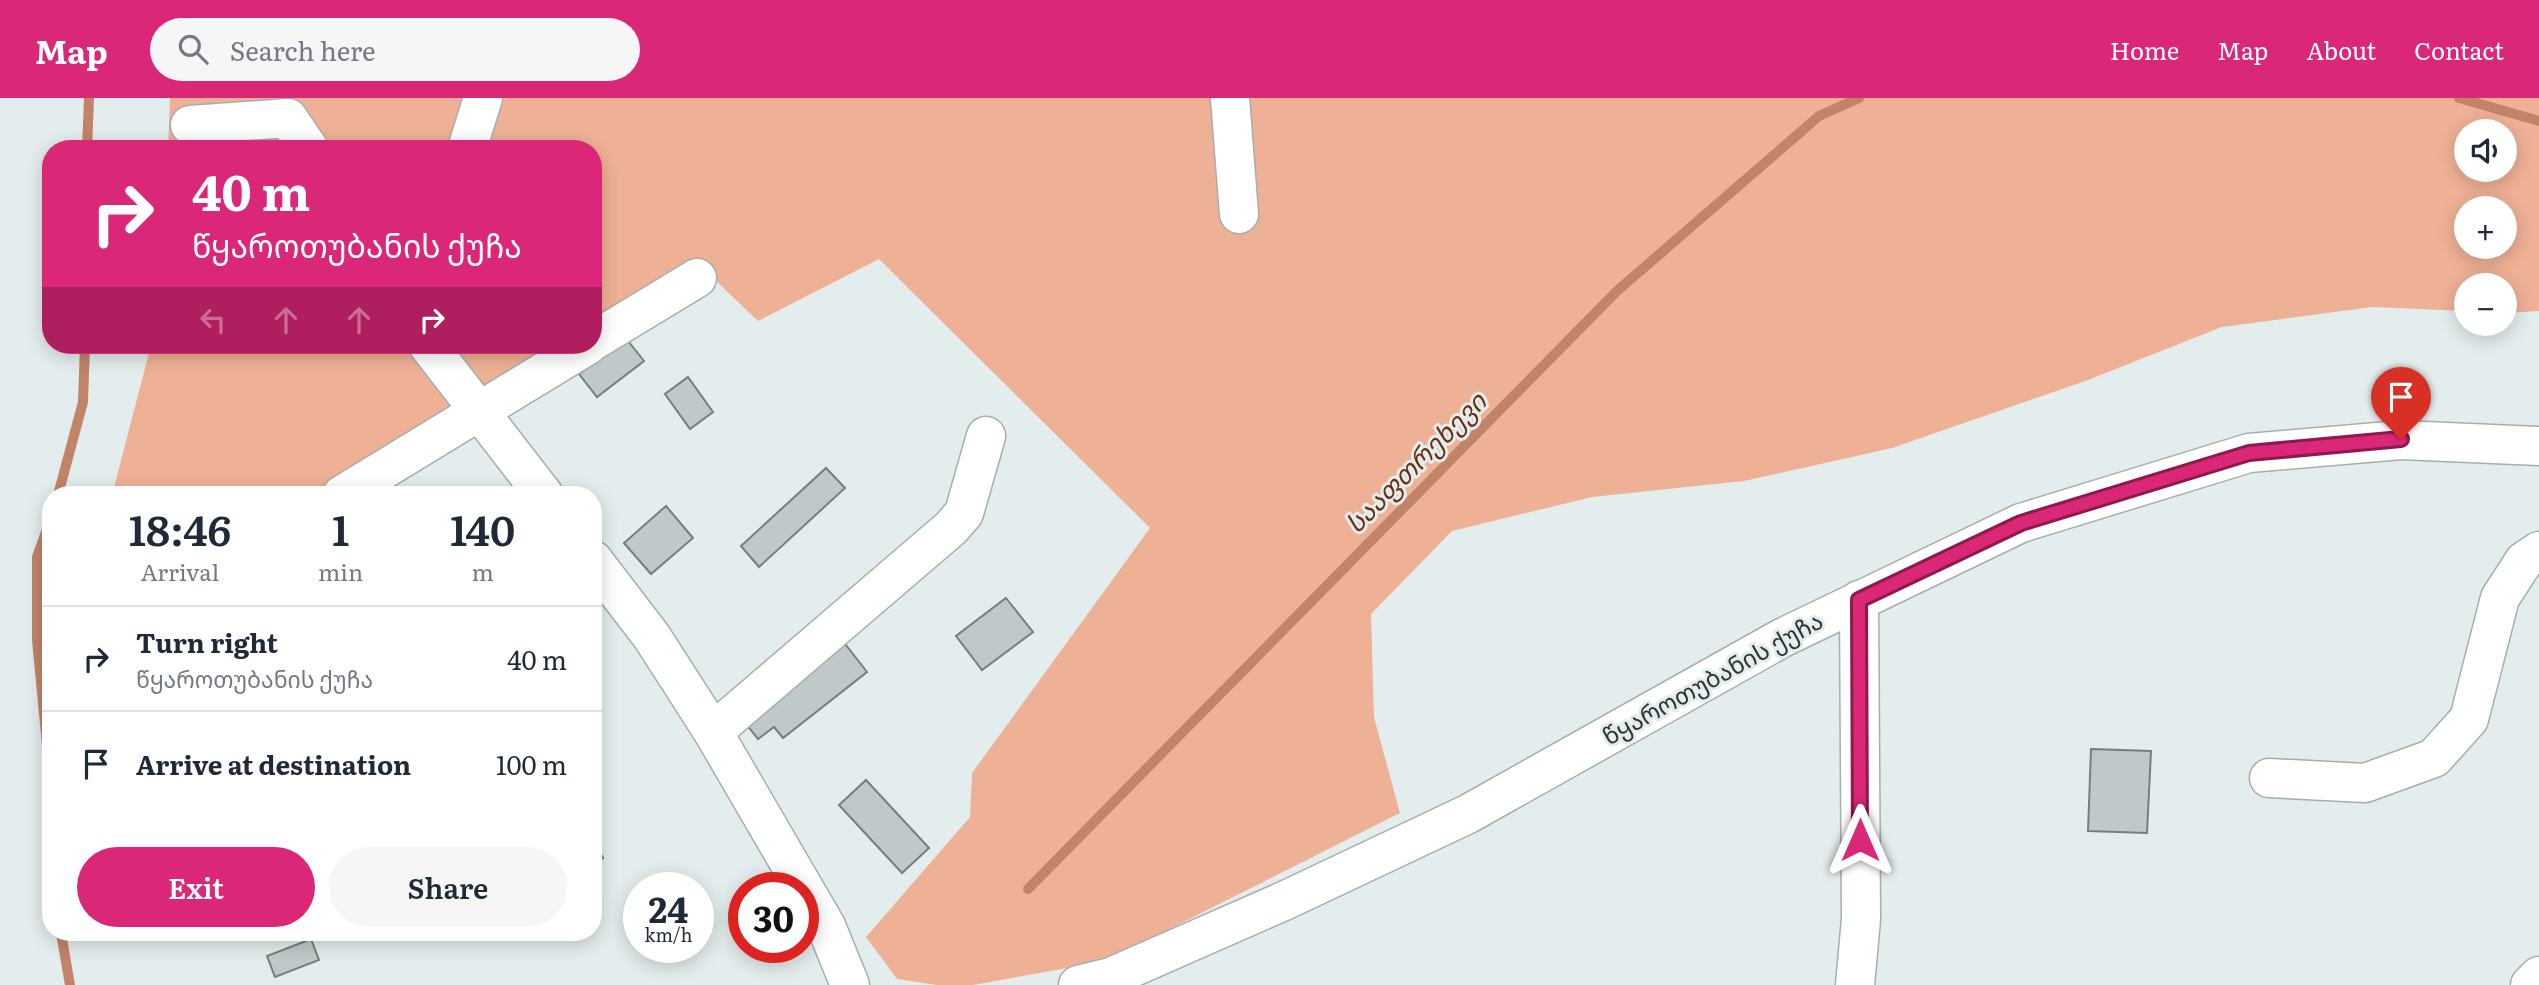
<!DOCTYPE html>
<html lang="en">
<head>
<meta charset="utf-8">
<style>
  :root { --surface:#fff; --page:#f6f6f7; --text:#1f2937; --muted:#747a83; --line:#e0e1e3; --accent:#db2777 }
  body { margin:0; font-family:Literata,"Noto Sans Georgian",serif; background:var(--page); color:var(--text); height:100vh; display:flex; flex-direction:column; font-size:26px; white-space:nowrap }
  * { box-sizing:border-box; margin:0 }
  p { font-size:23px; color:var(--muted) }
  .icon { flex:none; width:38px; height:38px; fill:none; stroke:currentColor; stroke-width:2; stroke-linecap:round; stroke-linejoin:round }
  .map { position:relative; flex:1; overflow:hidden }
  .sheet { position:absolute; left:42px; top:388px; width:560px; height:455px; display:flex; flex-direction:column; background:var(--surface); border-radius:28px; box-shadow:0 4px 18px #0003 }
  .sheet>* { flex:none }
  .hud { position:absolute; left:42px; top:42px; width:560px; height:214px; border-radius:28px; box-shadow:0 4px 18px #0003; background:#db2777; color:#fff; overflow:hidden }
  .buttons { position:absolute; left:2454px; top:21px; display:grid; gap:14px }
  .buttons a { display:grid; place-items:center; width:63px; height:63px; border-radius:50%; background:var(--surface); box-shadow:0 4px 18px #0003; font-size:35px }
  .speed { position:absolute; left:623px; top:774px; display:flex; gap:14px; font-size:35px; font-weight:700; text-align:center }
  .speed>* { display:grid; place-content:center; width:91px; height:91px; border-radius:50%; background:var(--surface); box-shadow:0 4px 18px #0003; line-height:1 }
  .speed small { font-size:18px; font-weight:400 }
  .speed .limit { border:10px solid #d22; background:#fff; color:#111 }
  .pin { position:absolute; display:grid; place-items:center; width:60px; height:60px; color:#fff; margin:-72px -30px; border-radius:50% 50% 50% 0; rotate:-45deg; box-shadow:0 0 7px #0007 }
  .pin .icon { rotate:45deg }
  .me { position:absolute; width:77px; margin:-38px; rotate:0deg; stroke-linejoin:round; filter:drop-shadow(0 0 5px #0008) }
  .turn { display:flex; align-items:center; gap:24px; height:147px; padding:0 35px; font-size:32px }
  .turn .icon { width:91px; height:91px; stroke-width:2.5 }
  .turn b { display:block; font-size:49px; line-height:60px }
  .lanes { display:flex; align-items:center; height:66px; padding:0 35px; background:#0003; justify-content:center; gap:35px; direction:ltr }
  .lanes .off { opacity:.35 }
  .eta { display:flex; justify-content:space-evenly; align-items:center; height:119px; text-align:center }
  .eta b { font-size:42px; font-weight:600; line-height:49px }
  .primary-button { display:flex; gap:14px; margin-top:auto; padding:14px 35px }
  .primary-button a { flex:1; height:80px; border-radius:42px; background:var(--accent); color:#fff; font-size:28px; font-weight:600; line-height:80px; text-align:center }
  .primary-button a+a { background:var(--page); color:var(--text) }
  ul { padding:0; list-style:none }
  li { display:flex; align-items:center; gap:21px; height:105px; padding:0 35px; border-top:2px solid var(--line) }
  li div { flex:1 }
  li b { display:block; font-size:26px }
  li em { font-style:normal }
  header { display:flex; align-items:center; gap:42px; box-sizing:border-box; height:98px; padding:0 35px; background:var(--accent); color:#fff }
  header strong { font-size:33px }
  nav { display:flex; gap:38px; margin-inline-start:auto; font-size:24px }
  .search { width:490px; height:63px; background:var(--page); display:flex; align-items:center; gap:18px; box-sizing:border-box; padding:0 24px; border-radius:38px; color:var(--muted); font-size:26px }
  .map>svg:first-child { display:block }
</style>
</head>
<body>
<header>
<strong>Map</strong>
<div class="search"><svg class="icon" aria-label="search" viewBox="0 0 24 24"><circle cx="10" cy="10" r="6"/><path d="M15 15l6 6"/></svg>Search here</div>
<nav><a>Home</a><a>Map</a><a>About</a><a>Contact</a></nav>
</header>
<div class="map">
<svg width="2539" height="887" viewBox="0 0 2539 887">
  <rect width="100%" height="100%" fill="#e4eded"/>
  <g fill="#efb195" fill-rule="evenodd">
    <path d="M170,0H2539V213L2504,215V187H2466V213L2372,209L2222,229L2088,282L1892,350L1744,383L1592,399L1452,433L1371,516L1374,619L1400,715L1106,863L973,887H937L897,881L866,839L970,719L972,675L1150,430L879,161L758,223L695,163L593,226V51H168ZM2466,33H2504V72H2466ZM2466,110H2504V149H2466Z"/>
    <polygon points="151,247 560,247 317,397 112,397"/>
  </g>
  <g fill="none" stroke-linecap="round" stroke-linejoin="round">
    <g stroke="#c28469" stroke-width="10">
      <polyline points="2459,0 2539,23"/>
      <polyline points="87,51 89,0"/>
      <polyline points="58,397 83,304 85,247"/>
      <polyline points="51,420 37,459 37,542 51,689"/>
      <polyline points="1028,791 1617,193 1819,18 1859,0"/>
      <polyline points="61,835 70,887"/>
    </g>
  </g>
  <g fill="#c0c9c9" stroke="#767e7e" stroke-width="2">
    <polygon points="625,239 644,263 597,299 579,276"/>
    <polygon points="688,279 713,314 690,331 665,296"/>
    <polygon points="826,370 845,390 759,469 741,448"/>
    <polygon points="666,408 693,440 651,476 624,445"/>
    <polygon points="1006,500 1033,534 982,572 956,538"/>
    <polygon points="839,538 867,574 783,640 774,629 758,641 739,617"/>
    <polygon points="2091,651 2151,653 2147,735 2088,733"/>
    <polygon points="866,682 929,750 902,775 839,707"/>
    <polygon points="593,741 603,760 593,765"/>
    <polygon points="311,841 319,862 275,879 267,858"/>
  </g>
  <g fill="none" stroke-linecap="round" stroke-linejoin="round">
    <defs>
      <g id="minor">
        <polyline points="1230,0 1239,116"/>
        <polyline points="190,27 288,20 309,51"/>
        <polyline points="467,51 483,0"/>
        <polyline points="593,243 697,180"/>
        <polyline points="428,247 544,397"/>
        <polyline points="342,397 588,247"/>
        <polyline points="593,462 652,539 713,634 826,828 850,887"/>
        <polyline points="713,634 951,430 964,415 986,338"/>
        <polyline points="2269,680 2365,685 2434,660 2469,621 2500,500 2524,463 2539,453"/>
        <polyline points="1078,887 1111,879 1286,802 1468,716 1782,540 2021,425 2249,355 2401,342 2539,348"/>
        <polyline points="1855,887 1861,821 1859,502"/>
        <polyline points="2530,887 2539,878"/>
      </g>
    </defs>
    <use href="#minor" stroke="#a5aeae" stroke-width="41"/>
    <use href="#minor" stroke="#fff" stroke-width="38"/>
  </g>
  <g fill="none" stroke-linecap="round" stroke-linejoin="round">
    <defs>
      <polyline id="route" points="1860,742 1859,502 2021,425 2249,355 2401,341"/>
    </defs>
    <use href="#route" stroke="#8e194d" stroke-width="18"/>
    <use href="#route" stroke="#db2777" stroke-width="12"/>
  </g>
  <g text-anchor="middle" stroke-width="6" stroke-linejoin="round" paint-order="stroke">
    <g font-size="24" fill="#313434" stroke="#e4eded">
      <text transform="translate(1713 581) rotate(-29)" y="8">წყაროთუბანის ქუჩა</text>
    </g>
    <g font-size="26" font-style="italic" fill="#6a2f12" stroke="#e4eded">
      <text transform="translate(1416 365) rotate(-45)" y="9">სააფთრეხევი</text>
    </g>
  </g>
</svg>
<div class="buttons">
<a><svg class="icon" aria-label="sound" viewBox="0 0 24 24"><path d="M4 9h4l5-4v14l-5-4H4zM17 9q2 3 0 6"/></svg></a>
<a>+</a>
<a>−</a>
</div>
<div class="speed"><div>24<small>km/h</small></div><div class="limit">30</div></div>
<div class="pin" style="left:2401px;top:341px;background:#d93025"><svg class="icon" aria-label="arrive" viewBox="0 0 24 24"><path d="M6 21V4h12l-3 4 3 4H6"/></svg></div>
<svg class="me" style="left:1860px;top:742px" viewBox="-20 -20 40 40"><path d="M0-17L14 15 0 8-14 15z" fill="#db2777" stroke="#fff" stroke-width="4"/></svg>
<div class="hud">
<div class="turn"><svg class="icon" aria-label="right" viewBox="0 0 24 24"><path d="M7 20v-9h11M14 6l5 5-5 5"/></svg><div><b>40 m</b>წყაროთუბანის ქუჩა</div></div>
<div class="lanes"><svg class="icon off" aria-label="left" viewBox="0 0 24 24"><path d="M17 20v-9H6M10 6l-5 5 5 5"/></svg><svg class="icon off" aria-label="ahead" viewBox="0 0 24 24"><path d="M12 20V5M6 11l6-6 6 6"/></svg><svg class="icon off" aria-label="ahead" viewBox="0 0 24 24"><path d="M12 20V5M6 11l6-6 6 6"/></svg><svg class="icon" aria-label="right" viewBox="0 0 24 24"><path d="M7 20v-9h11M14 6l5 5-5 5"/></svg></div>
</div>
<section class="sheet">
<div class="eta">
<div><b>18:46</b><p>Arrival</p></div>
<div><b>1</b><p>min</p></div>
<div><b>140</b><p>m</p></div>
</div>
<ul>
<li><svg class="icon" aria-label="right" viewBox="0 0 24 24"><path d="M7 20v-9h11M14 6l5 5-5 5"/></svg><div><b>Turn right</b><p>წყაროთუბანის ქუჩა</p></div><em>40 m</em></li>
<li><svg class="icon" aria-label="arrive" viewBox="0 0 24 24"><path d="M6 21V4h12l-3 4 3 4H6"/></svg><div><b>Arrive at destination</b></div><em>100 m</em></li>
</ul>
<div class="primary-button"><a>Exit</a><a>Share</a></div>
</section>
</div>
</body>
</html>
